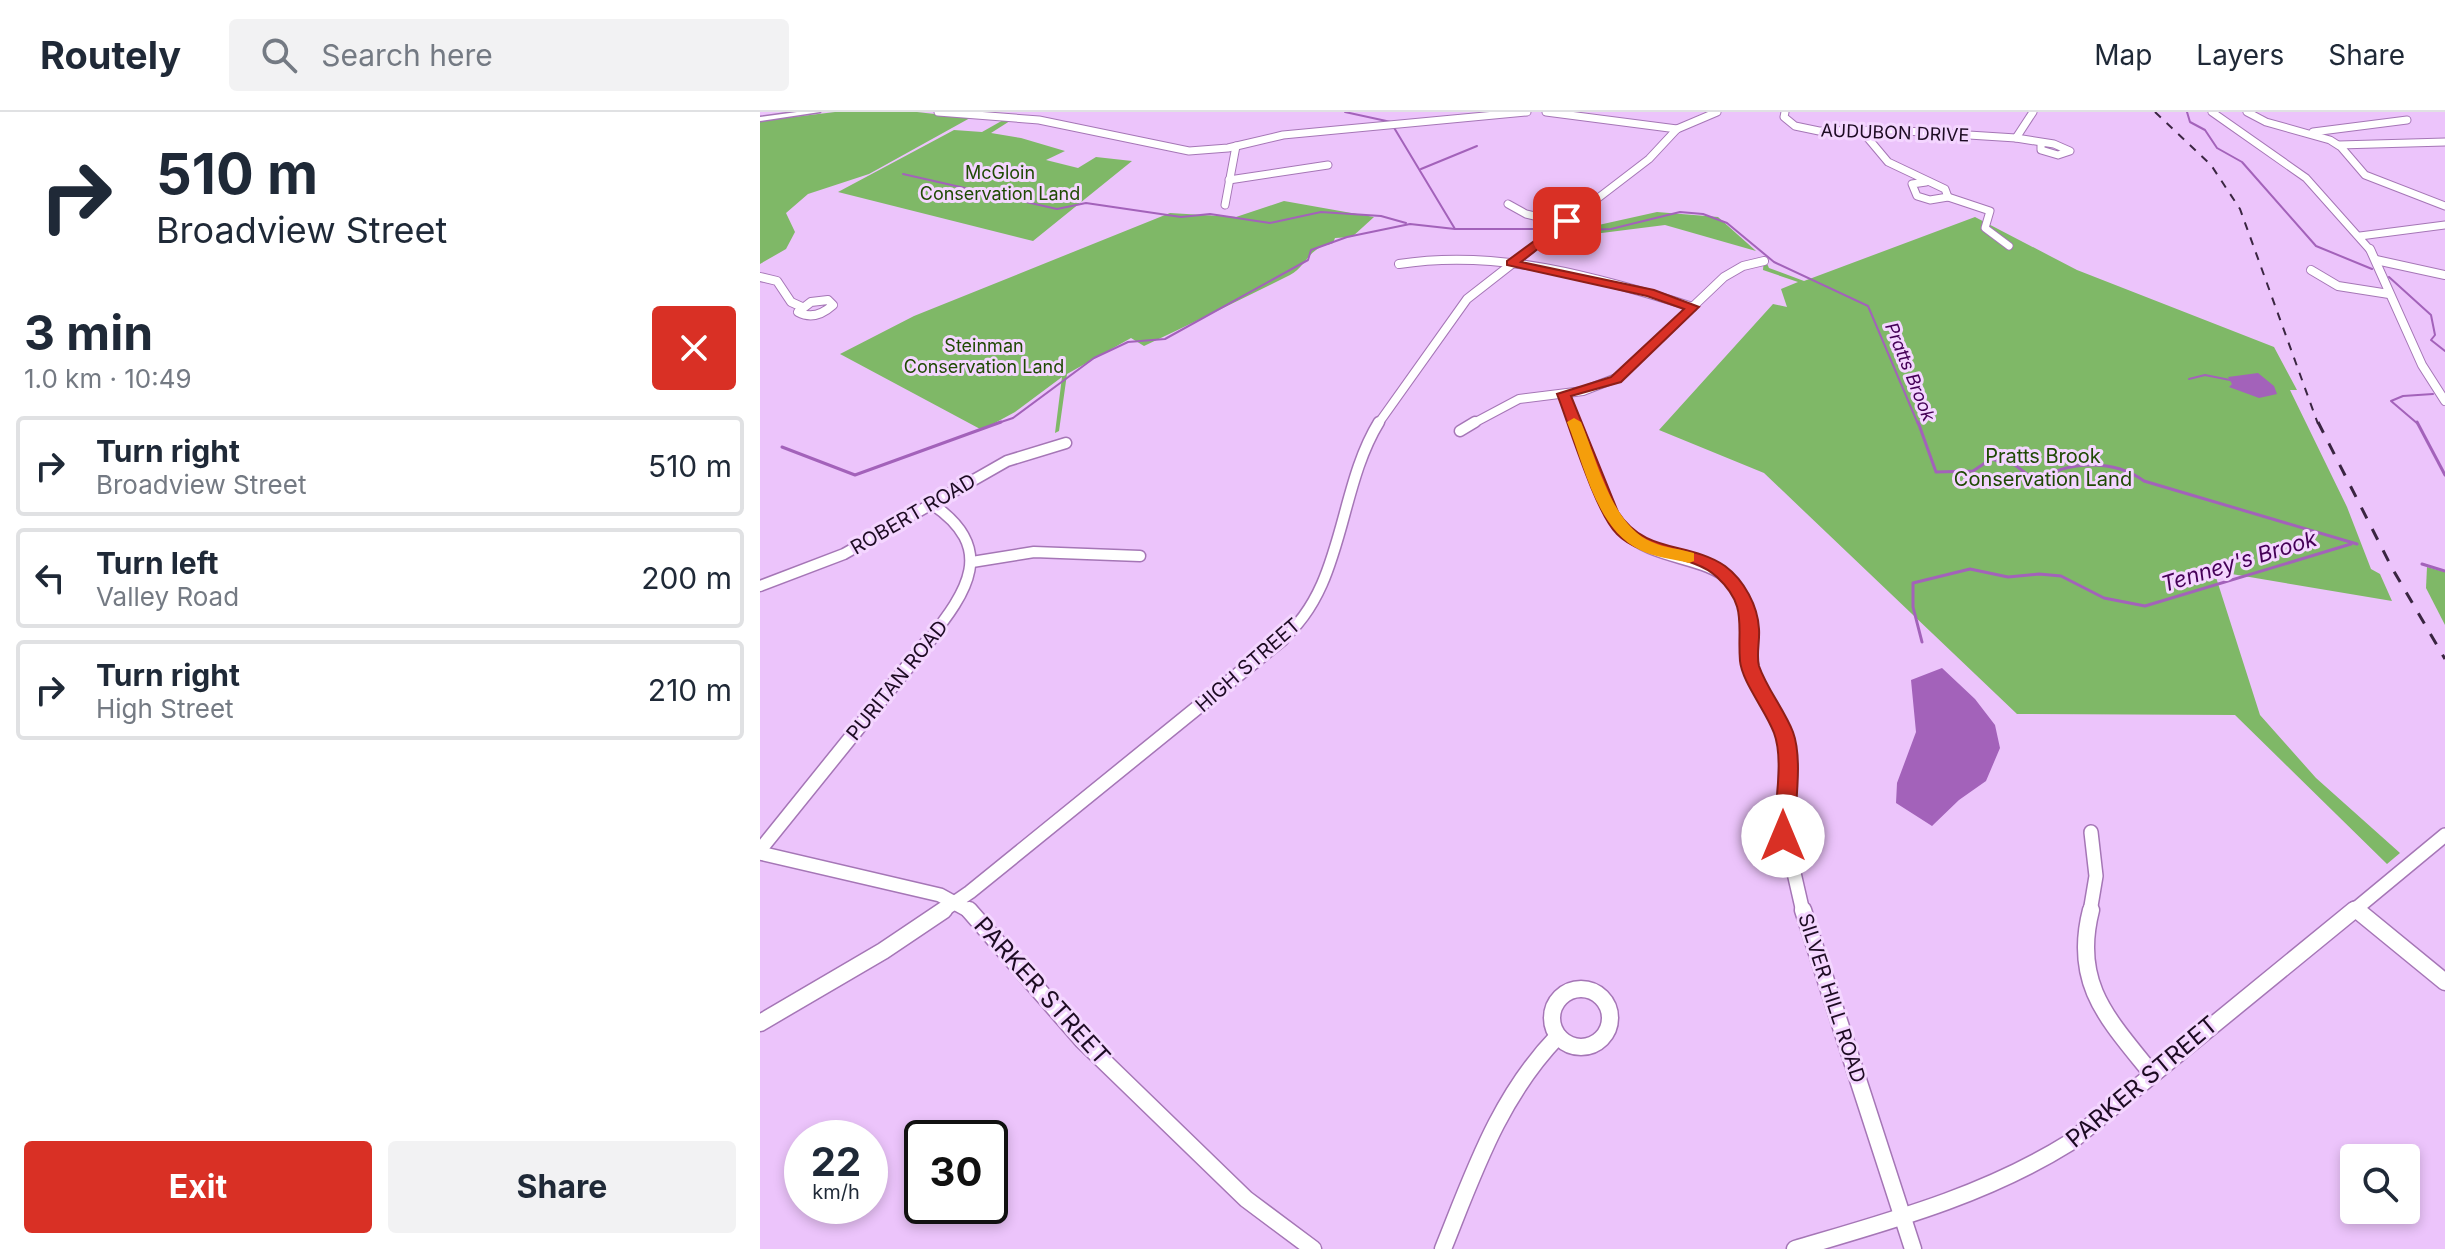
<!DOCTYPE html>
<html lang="en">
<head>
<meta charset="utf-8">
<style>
  :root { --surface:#fff; --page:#f2f2f3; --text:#1f2937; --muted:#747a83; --line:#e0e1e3; --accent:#d93025 }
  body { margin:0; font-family:Inter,sans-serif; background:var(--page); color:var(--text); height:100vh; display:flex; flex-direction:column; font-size:30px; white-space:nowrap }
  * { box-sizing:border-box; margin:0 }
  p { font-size:26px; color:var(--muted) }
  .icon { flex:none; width:44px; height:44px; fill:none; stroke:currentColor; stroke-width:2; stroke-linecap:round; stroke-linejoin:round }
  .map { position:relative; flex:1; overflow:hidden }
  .side { display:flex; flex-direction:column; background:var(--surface); width:760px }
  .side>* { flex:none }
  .guide { background:#fff; color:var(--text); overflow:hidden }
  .tools { position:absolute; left:1580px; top:1032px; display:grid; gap:16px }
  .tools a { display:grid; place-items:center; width:80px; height:80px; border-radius:8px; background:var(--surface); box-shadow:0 4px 12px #0003; font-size:40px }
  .speed { position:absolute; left:24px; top:1008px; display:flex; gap:16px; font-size:40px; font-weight:700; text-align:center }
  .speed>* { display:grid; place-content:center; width:104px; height:104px; border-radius:50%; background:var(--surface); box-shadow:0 4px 12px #0003; line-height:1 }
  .speed small { font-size:20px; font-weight:400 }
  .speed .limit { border:4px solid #111; border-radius:12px; background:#fff; color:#111 }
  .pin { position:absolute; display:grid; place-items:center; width:68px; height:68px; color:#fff; margin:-34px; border-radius:16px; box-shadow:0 4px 12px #0006 }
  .me { position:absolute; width:88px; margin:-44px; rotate:0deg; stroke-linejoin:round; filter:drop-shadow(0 0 6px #0008) }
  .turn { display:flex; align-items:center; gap:28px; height:168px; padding:0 24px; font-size:36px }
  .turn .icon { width:104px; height:104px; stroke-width:2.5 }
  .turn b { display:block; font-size:56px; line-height:68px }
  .round { display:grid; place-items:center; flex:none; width:84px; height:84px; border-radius:8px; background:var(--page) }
  .headline { display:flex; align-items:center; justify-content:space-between; height:136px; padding:0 24px }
  h1 { font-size:48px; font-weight:700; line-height:60px }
  .action { display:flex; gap:16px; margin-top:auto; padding:16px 24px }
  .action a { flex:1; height:92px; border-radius:8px; background:var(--accent); color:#fff; font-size:32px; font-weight:700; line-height:92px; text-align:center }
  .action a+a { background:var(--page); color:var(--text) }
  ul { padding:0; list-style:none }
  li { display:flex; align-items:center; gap:24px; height:100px; margin:0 16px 12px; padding:0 8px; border:4px solid var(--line); border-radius:8px }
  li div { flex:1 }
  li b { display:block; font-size:30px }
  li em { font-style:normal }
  header { display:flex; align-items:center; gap:48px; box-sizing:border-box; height:112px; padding:0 40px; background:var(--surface); border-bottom:2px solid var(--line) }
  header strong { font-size:38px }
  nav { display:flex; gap:44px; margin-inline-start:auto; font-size:28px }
  .search { width:560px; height:72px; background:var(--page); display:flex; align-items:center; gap:20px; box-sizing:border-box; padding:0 28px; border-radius:8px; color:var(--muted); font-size:30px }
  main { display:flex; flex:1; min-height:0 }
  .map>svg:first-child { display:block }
</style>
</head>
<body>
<header>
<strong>Routely</strong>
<div class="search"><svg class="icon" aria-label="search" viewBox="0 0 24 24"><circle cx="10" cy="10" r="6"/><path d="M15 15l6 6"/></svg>Search here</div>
<nav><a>Map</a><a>Layers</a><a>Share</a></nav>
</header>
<main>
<section class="side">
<div class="guide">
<div class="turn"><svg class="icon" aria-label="right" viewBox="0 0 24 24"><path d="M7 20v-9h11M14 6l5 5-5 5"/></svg><div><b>510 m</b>Broadview Street</div></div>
</div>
<div class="headline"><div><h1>3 min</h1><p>1.0 km · 10:49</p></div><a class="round" style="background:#d93025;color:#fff"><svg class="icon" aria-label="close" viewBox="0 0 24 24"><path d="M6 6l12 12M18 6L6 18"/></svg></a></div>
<ul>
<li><svg class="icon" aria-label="right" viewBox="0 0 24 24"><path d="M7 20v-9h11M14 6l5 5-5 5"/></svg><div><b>Turn right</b><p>Broadview Street</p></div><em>510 m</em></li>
<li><svg class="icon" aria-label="left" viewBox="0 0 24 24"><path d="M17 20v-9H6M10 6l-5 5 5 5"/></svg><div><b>Turn left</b><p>Valley Road</p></div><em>200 m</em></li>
<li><svg class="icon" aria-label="right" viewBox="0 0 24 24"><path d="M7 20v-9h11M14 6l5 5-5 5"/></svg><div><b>Turn right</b><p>High Street</p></div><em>210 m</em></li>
</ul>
<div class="action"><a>Exit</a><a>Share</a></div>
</section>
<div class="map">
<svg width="1685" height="1137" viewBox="0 0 1685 1137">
  <rect width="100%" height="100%" fill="#ecc4fb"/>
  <g fill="#7fb867">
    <polygon points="75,0 157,0 210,6 109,62 48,82 26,101 35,120 26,137 0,152 0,9"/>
    <polygon points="245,7 253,7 231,21 261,26 305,39 286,48 318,56 336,45 372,49 273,129 78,80 194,18 222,20"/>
    <path d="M524,89L614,105L592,125L575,126L573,131C568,133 560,134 556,138C546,145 543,156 530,163C482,187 434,210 384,234L371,226L307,262L299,319L295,321L302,265L255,300L222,318L80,242L154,204L410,101L476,105Z"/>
    <polygon points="897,100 958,105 996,139 905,113 810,125 816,118"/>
    <polygon points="1215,105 1317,158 1514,235 1537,278 1530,278 1587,395 1611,457 1620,462 1632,489 1454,459 1500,603 1556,666 1640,741 1627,752 1475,603 1257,602 1004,361 899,318 1013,192 1027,195 1021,177 1038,170 1003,158 1004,145 1009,156 1044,169"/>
    <polygon points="1667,455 1685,460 1685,513 1666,476"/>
  </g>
  <g fill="#a362ba">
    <polygon points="1498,261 1514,274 1517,282 1499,286 1469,275 1472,272 1468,265"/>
    <polygon points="1182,556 1215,587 1235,613 1240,636 1226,669 1199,688 1172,714 1136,691 1137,671 1156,620 1151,568"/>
  </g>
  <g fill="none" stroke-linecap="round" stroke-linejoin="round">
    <g stroke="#a362ba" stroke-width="2">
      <polyline points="585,0 631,10"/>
      <polyline points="1427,0 1430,10 1445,18 1457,36 1482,50 1556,134 1612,157"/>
      <polyline points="633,14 695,117 793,117"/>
      <polyline points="661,57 717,34"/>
      <polyline points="143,62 297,97 326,91 421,105 450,102 510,111 561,100 621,104 646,111"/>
      <polyline points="804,119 851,117 920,100 943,102 967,111 1014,150 1108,194 1158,312"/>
      <polyline points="1629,165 1671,203 1675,223 1671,228 1685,239"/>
      <polyline points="1429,267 1445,263 1470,268"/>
      <polyline points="235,312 253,306 334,246 368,230 405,227 548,148 551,138 587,125 650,112 695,117"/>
      <polyline points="1658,312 1631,289 1643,284 1673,282"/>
    </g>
    <g stroke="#a362ba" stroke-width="3">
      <path d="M1158,310L1176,360L1213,359L1231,347L1255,353L1277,370C1306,348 1354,347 1384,369L1597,432"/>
      <polyline points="1657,310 1685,363"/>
      <polyline points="22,335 95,363 241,310"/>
      <polyline points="1662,452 1685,459"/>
      <polyline points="1162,530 1153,495 1153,471 1210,457 1248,465 1279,462 1301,464 1344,486 1385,494 1591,432"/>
    </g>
    <defs>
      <g id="minor-far4">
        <polyline points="178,0 279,8 429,39 468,36 523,23 767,0"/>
        <polyline points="786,0 917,17"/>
        <polyline points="1025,0 1024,5 1035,14 1059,19 1130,18 1256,26 1273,0"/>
        <polyline points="1452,0 1546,66 1611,139"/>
        <polyline points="1487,0 1506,10 1570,28 1581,35 1605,63 1685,94"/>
        <polyline points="1102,19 1128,50 1185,77 1188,85 1170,88 1157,84 1152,72 1166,70"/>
        <polyline points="1553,20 1647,8"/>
        <polyline points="1256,26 1294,32 1310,39 1298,43 1281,38 1281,33"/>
        <polyline points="1579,33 1685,30"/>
        <polyline points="469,68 568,53"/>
        <polyline points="1188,85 1230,99 1225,116 1249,134"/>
        <polyline points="748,92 766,102 804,111"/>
        <polyline points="465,93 476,34"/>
        <polyline points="1600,124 1685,113"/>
        <polyline points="769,139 889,47 917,17 957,0"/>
      </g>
      <g id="minor-far3">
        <polyline points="1610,137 1662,253 1685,289"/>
        <polyline points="1616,148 1685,163"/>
        <path d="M639,152C740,136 837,166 933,195"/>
        <polyline points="1551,158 1578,174 1629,182"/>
        <polyline points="0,165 17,169 31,190 42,195"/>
        <path d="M68,188L73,193C63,202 51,207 38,200L51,190Z"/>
        <polyline points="804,282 816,312"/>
        <polyline points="618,312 707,187 771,137"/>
        <polyline points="712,312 759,287 823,279 859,265 964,165 983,154 1004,149"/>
      </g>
      <g id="minor-far2">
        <path d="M815,310C827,341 840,395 862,418C907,463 994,431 988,529"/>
        <polyline points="700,319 715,310"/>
        <polyline points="212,450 274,440 380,444"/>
        <polyline points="0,474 84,442 247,349 306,331"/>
        <path d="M168,529C208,479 237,436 172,392"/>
        <path d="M520,529C585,477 577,378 619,310"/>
      </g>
      <g id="minor-far1">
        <polyline points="989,527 992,563 1020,613 1027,634 1023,713 1043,800"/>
        <polyline points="0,738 170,527"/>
        <polyline points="0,741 180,783 211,800"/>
        <polyline points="1595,796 1599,800"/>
        <polyline points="181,800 210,780 522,527"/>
        <polyline points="1330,800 1336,764 1331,720"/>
        <polyline points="1592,800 1685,723"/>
      </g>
      <g id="minor">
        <polyline points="209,798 323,929 486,1087 553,1137"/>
        <polyline points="1043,798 1153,1137"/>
        <path d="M1331,798C1312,872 1348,907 1392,962"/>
        <polyline points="1597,798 1685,870"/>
        <circle cx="821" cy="906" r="29"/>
        <polyline points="0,911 123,839 184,798"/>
        <path d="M683,1137C714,1060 739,985 798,924"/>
        <path d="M1035,1137C1130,1109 1224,1084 1309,1031L1594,798"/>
      </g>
      <polygon id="major" points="37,0 60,0 0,9 0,5"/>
    </defs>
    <use href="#minor-far4" stroke="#a576b6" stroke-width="9"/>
    <use href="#minor-far3" stroke="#a576b6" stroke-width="10"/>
    <use href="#minor-far2" stroke="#a576b6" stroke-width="13"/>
    <use href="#minor-far1" stroke="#a576b6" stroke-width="16"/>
    <use href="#minor" stroke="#a576b6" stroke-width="19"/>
    <use href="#major" stroke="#a576b6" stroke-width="3"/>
    <use href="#minor-far4" stroke="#fff" stroke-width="7"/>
    <use href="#minor-far3" stroke="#fff" stroke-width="8"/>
    <use href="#minor-far2" stroke="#fff" stroke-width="10"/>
    <use href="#minor-far1" stroke="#fff" stroke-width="13"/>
    <use href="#minor" stroke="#fff" stroke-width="16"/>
    <use href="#major" fill="#fff" fill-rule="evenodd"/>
    <polyline stroke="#3a2541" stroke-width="2" stroke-dasharray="8 8" stroke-linecap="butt" points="1395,0 1451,53 1480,97 1558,312"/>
    <polyline stroke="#3a2541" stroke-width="3" stroke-dasharray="12 12" stroke-linecap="butt" points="1558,310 1632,456 1685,547"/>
  </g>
  <path fill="#d93025" stroke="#8d1f18" stroke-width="2" d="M807,105L811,106V111L761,150L894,178L939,195L861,270L811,284L858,400C886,443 928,429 965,454C984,468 998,494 999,517C1000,529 996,543 999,554C1007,577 1024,597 1033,620C1043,647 1035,694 1034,724L1031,730L1023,733L1016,730L1013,724C1015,695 1024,647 1014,621C1006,599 982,570 980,549C977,513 988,494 957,465C930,440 884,449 857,422C836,402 809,313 797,282L851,265L924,197L887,184L747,153V149Z"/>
  <path fill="#f59e0b" d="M814,306L821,310C837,348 852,414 892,430C905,436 921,437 934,441V449L929,451C913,447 894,445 880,438C836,417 824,352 807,310Z"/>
  <g text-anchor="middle" stroke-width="6" stroke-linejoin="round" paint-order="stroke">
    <g font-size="18" fill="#1d0b23" stroke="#f4d6ff">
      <text transform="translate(1135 21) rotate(2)" y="6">AUDUBON DRIVE</text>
    </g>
    <g font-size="18" fill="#1f4a04" stroke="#f4d6ff">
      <text x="240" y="67">McGloin<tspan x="240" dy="21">Conservation Land</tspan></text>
      <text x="224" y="240">Steinman<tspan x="224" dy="21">Conservation Land</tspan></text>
    </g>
    <g font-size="18" font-style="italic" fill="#450057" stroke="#f4d6ff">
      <text transform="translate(1150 260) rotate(68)" y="6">Pratts Brook</text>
    </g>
    <g font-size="20" fill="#1f4a04" stroke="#f4d6ff">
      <text x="1283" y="351">Pratts Brook<tspan x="1283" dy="23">Conservation Land</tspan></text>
    </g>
    <g font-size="20" fill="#1d0b23" stroke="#f4d6ff">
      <text transform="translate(153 402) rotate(-30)" y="7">ROBERT ROAD</text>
      <text transform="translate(488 553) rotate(-41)" y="7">HIGH STREET</text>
      <text transform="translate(137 568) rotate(-51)" y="7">PURITAN ROAD</text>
      <text transform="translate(1072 886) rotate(72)" y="7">SILVER HILL ROAD</text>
    </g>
    <g font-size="22" font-style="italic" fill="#450057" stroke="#f4d6ff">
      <text transform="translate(1479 449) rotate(-17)" y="8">Tenney's Brook</text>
    </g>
    <g font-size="24" fill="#1d0b23" stroke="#f4d6ff">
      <text transform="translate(282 879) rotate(48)" y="8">PARKER STREET</text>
      <text transform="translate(1382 970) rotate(-40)" y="8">PARKER STREET</text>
    </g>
  </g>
</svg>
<div class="tools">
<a><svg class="icon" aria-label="search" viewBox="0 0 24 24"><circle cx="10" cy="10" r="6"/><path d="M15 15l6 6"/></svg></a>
</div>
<div class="speed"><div>22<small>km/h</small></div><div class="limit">30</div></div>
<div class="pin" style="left:807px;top:109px;background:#d93025"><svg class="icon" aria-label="arrive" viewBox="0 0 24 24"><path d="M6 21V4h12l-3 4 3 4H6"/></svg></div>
<svg class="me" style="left:1023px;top:724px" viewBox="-20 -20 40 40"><circle r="19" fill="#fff"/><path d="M0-13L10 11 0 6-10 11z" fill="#d93025"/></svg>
</div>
</main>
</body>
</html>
